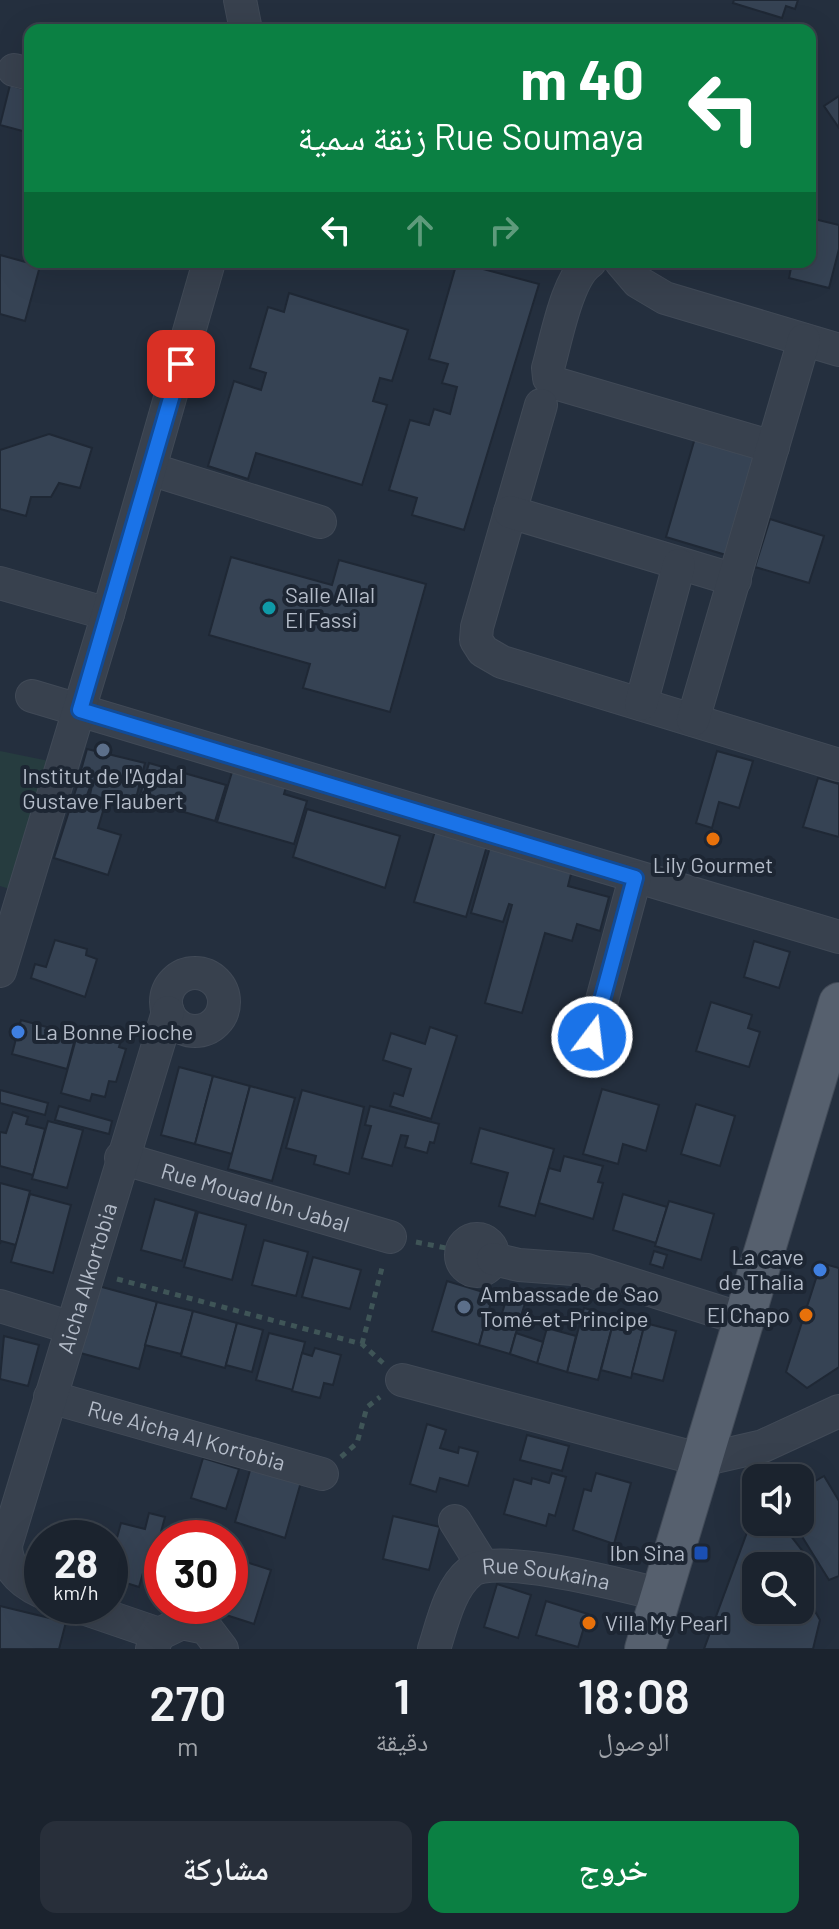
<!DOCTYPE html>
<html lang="ar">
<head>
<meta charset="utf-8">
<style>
  :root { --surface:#1b232e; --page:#282f3a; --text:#f1f3f6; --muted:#a0a4aa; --line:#39404a; --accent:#0b8043 }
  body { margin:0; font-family:Barlow,"Noto Naskh Arabic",sans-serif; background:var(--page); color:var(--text); direction:rtl; height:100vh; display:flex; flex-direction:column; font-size:30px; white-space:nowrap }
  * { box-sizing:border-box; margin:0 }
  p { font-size:26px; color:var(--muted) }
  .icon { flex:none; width:44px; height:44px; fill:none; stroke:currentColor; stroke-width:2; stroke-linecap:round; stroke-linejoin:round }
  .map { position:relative; height:1649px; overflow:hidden; direction:ltr }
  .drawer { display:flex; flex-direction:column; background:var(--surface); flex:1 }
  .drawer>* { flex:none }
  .guide { position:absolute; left:24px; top:24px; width:792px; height:244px; border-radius:16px; box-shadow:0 8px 32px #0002,0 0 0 2px var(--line); direction:rtl; background:#0b8043; color:#fff; overflow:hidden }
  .buttons { position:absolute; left:742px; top:1464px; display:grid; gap:16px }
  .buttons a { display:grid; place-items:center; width:72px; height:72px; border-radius:16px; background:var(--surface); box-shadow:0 8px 32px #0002,0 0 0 2px var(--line); font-size:40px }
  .speed { position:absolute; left:24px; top:1520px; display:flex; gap:16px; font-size:40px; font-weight:700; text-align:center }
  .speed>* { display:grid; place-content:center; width:104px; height:104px; border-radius:50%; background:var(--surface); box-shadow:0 8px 32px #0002,0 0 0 2px var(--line); line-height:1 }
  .speed small { font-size:20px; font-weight:400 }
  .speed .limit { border:12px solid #d22; background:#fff; color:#111 }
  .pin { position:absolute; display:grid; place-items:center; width:68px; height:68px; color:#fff; margin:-34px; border-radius:16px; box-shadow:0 4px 12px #0006 }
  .me { position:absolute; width:88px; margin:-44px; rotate:15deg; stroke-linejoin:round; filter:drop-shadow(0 0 6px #0008) }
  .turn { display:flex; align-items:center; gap:28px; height:168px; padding:0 40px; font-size:36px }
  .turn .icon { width:104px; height:104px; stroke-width:2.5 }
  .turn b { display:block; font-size:56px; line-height:68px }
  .lanes { display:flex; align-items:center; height:76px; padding:0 40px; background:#0003; justify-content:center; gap:40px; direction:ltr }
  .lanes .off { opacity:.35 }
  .eta { display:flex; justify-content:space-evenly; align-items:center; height:136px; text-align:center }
  .eta b { font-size:48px; font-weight:600; line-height:56px }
  .primary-button { display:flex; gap:16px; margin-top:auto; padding:16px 40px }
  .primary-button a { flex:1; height:92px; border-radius:16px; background:var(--accent); color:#fff; font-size:32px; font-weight:600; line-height:92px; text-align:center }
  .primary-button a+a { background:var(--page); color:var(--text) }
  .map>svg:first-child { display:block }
</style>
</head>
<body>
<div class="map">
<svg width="839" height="1649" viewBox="0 0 839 1649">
  <rect width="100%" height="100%" fill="#242f3e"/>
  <polygon fill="#263c3f" points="0,751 54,762 13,890 0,886"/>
  <g fill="#364354" stroke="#1f2835" stroke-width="2" fill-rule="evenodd">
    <polygon points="734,0 798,0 795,9 786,6 782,18 733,3"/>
    <polygon points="10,85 30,91 30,133 0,125"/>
    <polygon points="839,96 839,128 824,106"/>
    <polygon points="810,218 839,225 839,249 829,288 789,278 792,263 787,262 810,262"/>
    <polygon points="0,255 40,266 25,321 0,314"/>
    <polygon points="457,262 539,284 464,530 412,515 417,498 389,490 410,420 429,425 434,409 450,414 457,387 442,383 448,364 429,359"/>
    <polygon points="289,293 408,330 392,381 380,378 373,401 387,405 362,485 256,453 248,479 208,466 234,381 261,390 266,373 250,368 268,307 284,312"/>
    <polygon points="49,434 92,448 80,488 59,483 51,497 31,497 26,516 0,509 0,450"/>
    <polygon points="695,438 756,456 726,555 666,537"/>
    <polygon points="770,519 824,536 809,583 755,567"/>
    <polygon points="231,557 332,585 339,560 426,584 390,712 303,688 310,664 209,635"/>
    <polygon points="87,749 145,763 134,806 90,795 92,785 78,781"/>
    <polygon points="717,751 753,761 739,808 719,802 712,828 696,823"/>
    <polygon points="149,763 226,785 215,821 139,799"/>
    <polygon points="232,772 286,787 284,794 307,801 294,844 217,822"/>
    <polygon points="818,778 839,784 839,837 803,827"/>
    <polygon points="78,783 90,787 87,795 106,801 98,828 121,835 108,875 54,858"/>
    <polygon points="307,809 400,836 385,888 293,857"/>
    <polygon points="435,831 487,846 466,917 414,902"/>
    <polygon points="490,847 572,870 568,886 609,897 600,931 577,924 572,941 545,933 522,1013 485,1003 512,905 509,904 503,922 471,913"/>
    <polygon points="55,940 87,949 86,955 97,959 85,997 31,978 35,964 46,967"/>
    <polygon points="754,941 790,952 779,988 744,977"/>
    <polygon points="711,1002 752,1015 748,1028 760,1032 749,1067 696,1051"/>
    <polygon points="21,1020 76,1035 67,1069 12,1054"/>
    <polygon points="430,1027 457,1036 431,1119 390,1106 394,1093 403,1096 411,1069 383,1060 391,1033 425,1044"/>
    <polygon points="79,1028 121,1040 119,1047 126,1049 116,1082 109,1081 105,1097 92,1094 90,1101 61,1093"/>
    <polygon points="179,1067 213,1076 195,1144 161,1135"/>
    <polygon points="213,1076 250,1086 232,1154 195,1144"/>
    <polygon points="250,1086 295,1098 272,1181 228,1169"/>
    <polygon points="602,1089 659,1105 646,1151 623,1144 618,1164 583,1154"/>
    <polygon points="0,1090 48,1103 45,1115 0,1103"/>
    <polygon points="302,1090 364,1107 349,1174 314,1164 316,1156 286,1148"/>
    <polygon points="696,1104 735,1116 720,1166 681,1154"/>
    <polygon points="59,1106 112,1121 109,1134 55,1120"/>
    <polygon points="370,1106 439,1124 434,1143 430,1142 427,1153 405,1147 408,1136 401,1135 392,1166 362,1158 371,1126 365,1125"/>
    <polygon points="13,1112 28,1117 26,1124 45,1129 33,1175 0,1166 0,1132 6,1133"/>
    <polygon points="48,1121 83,1130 67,1188 32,1179"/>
    <polygon points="480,1128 554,1149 535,1216 499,1206 508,1173 471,1163"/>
    <polygon points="564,1156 603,1166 598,1182 603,1183 593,1219 539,1203 549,1168 560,1171"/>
    <polygon points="0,1183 30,1191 16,1245 1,1241 0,1244"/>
    <polygon points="30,1194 71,1205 53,1273 11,1262"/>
    <polygon points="623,1194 667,1207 656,1243 613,1230"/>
    <polygon points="155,1199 196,1211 182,1261 141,1250"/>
    <polygon points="669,1201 714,1214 701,1260 655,1246"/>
    <polygon points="198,1212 246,1225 232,1280 184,1267"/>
    <polygon points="264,1240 308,1252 296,1296 252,1285"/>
    <polygon points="654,1251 667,1255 663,1268 650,1264"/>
    <polygon points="313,1257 361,1270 350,1309 302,1297"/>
    <polygon points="821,1263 839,1268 839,1367 807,1388 786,1372"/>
    <polygon points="447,1281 493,1295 479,1345 432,1331"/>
    <polygon points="91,1284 157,1302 139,1369 73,1351"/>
    <polygon points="508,1294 526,1300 517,1329 499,1323"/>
    <polygon points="157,1302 193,1311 181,1354 145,1345"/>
    <polygon points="584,1308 615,1316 598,1380 567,1372"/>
    <polygon points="193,1311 237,1323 225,1368 181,1356"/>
    <polygon points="615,1316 645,1323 631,1378 601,1370"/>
    <polygon points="486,1319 517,1329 510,1354 479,1345"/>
    <polygon points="237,1323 263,1330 252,1372 226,1365"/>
    <polygon points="645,1323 676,1331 663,1381 632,1373"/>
    <polygon points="547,1328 576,1336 567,1372 537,1363"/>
    <polygon points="269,1333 305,1342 293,1390 256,1380"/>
    <polygon points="516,1333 543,1342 537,1363 510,1354"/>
    <polygon points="4,1336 39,1345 28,1386 0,1379"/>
    <polygon points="315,1348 341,1355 333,1385 324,1383 320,1398 292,1391 302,1353 312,1356"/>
    <polygon points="427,1424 446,1430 440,1448 458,1453 459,1447 478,1452 468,1486 440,1478 436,1492 410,1484"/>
    <polygon points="527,1435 569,1446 562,1471 520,1460"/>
    <polygon points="203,1458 239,1469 226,1509 191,1498"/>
    <polygon points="251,1467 301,1482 285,1538 235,1522"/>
    <polygon points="552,1473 566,1477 555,1516 549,1514 546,1526 504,1514 514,1479 531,1484 532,1478 549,1483"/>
    <polygon points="596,1473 631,1483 614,1544 573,1530 584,1489 591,1491"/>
    <polygon points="824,1476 839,1501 839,1576 829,1580 793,1522 800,1522 800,1490"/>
    <path d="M756,1508V1522H780L811,1562L801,1587L820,1620L813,1649H704ZM756,1566H800V1610H756Z"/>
    <polygon points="149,1513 165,1517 155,1554 149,1552 139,1587 110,1578 110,1563 121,1523 145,1529"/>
    <polygon points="393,1516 440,1527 429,1570 383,1559"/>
    <polygon points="243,1561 271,1570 254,1624 226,1615"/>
    <polygon points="497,1584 531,1595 518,1638 484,1627"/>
    <polygon points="546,1601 588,1614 578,1647 536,1635"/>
    <polygon points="0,1606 66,1622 59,1649 0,1649"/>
  </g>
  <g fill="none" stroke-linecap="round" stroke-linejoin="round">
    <defs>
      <g id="minor">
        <polyline points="240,0 246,30"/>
        <polyline points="14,70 30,74"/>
        <path d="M590,262C567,277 556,341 548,368L549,378L558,384L773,447"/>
        <polyline points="621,262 638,282 665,298 839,350"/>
        <polyline points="541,405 477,627 476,640 483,651 502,662 839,765"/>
        <polyline points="150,469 320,522"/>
        <polyline points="510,512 735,580"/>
        <polyline points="0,583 108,614"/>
        <polyline points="32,696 839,937"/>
        <polyline points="641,704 679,565"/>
        <polyline points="693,720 804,340"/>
        <polyline points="0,971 108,614 209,262"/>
        <circle cx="195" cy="1002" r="29"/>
        <polyline points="592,1037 635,878"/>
        <path id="s1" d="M121,1158L390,1237"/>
        <circle cx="477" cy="1255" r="16"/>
        <polyline points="493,1259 519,1265 587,1270 745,1320"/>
        <polyline points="0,1306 72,1328"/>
        <polyline points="402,1380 702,1460 763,1446 839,1411"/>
        <path id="s2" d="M50,1397L322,1474"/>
        <polyline points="455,1521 483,1566"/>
        <path id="s3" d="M42,1592C22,1583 6,1569 6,1545L168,1012"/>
        <polyline points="77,1606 159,1634"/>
        <polyline points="152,1649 159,1634 182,1623 206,1628 222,1649"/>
        <path id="s4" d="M434,1649C442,1625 449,1589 470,1572C494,1551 629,1587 662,1595"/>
      </g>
      <polyline id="major" points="645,1649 839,1003"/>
    </defs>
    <use href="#minor" stroke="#414a57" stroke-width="34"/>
    <use href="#major" stroke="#414a57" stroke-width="42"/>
    <g stroke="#3f5557" stroke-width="5" stroke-dasharray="6 6" stroke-linecap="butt">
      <polyline points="416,1242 461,1251"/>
      <polyline points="117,1279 362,1344 383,1363"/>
      <polyline points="362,1344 383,1264"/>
      <polyline points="341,1457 357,1443 367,1407 380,1397"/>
    </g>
    <use href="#minor" stroke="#38414e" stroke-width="32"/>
    <use href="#major" stroke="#56606e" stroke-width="40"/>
  </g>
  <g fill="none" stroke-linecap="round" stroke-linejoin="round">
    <defs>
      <polyline id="route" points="181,364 80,710 635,878 592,1037"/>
    </defs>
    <use href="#route" stroke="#114b97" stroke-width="20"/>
    <use href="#route" stroke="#1a73e8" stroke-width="14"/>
  </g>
  <circle fill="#0f9aa8" stroke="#1d2633" stroke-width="3" cx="269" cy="608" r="8"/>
  <g fill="#5c6f8a" stroke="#1d2633" stroke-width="3">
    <circle cx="103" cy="750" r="8"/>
    <circle cx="464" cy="1307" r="8"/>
  </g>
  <g fill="#e8710a" stroke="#1d2633" stroke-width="3">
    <circle cx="713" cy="839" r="8"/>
    <circle cx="806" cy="1315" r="8"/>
    <circle cx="589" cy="1623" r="8"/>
  </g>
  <g fill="#3f7fe0" stroke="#1d2633" stroke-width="3">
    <circle cx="18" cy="1032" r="8"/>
    <circle cx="820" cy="1270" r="8"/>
  </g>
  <rect fill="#1a4fb4" stroke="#1d2633" stroke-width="3" x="693" y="1545" width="16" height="16" rx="4"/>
  <g text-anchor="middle" stroke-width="8" stroke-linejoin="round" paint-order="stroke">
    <g font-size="22" fill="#b4bcc9" stroke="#1d2633" text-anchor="start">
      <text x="285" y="603">Salle Allal<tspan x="285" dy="25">El Fassi</tspan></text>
      <text x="103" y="784" text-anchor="middle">Institut de l'Agdal<tspan x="103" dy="25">Gustave Flaubert</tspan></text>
      <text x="713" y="873" text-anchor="middle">Lily Gourmet</text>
      <text x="34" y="1040">La Bonne Pioche</text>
      <text x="804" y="1265" text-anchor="end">La cave<tspan x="804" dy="25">de Thalia</tspan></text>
      <text x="480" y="1302">Ambassade de Sao<tspan x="480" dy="25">Tomé-et-Principe</tspan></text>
      <text x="790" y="1323" text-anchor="end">El Chapo</text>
      <text x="685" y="1561" text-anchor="end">Ibn Sina</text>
      <text x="605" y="1631">Villa My Pearl</text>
    </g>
    <g font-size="22" fill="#b4bcc9" stroke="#1d2633">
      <text dy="8" stroke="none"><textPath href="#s1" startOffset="140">Rue Mouad Ibn Jabal</textPath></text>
      <text dy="8" stroke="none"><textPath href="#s3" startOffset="342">Aicha Alkortobia</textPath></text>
      <text dy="8" stroke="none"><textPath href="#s2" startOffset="142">Rue Aicha Al Kortobia</textPath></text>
      <text dy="8" stroke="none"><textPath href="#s4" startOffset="164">Rue Soukaina</textPath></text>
    </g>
  </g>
</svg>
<div class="buttons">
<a><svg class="icon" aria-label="sound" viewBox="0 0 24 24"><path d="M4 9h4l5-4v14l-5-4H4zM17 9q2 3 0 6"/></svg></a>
<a><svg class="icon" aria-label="search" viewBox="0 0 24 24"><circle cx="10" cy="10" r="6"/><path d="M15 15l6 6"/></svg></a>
</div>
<div class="speed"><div>28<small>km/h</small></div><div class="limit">30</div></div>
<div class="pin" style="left:181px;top:364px;background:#d93025"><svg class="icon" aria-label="arrive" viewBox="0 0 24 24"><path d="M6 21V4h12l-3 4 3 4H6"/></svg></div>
<svg class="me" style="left:592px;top:1037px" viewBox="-20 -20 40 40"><circle r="17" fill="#1a73e8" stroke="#fff" stroke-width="3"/><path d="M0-11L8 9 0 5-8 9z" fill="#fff"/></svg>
<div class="guide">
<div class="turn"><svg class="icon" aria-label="left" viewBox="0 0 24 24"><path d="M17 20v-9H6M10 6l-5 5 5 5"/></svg><div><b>40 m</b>Rue Soumaya زنقة سمية</div></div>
<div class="lanes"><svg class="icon" aria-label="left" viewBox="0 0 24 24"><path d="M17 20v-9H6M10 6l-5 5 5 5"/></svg><svg class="icon off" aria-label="ahead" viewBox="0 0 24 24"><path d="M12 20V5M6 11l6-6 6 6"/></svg><svg class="icon off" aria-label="right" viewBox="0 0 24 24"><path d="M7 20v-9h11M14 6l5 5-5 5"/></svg></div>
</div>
</div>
<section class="drawer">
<div class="eta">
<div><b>18:08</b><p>الوصول</p></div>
<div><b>1</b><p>دقيقة</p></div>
<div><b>270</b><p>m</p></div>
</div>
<div class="primary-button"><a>خروج</a><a>مشاركة</a></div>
</section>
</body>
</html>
